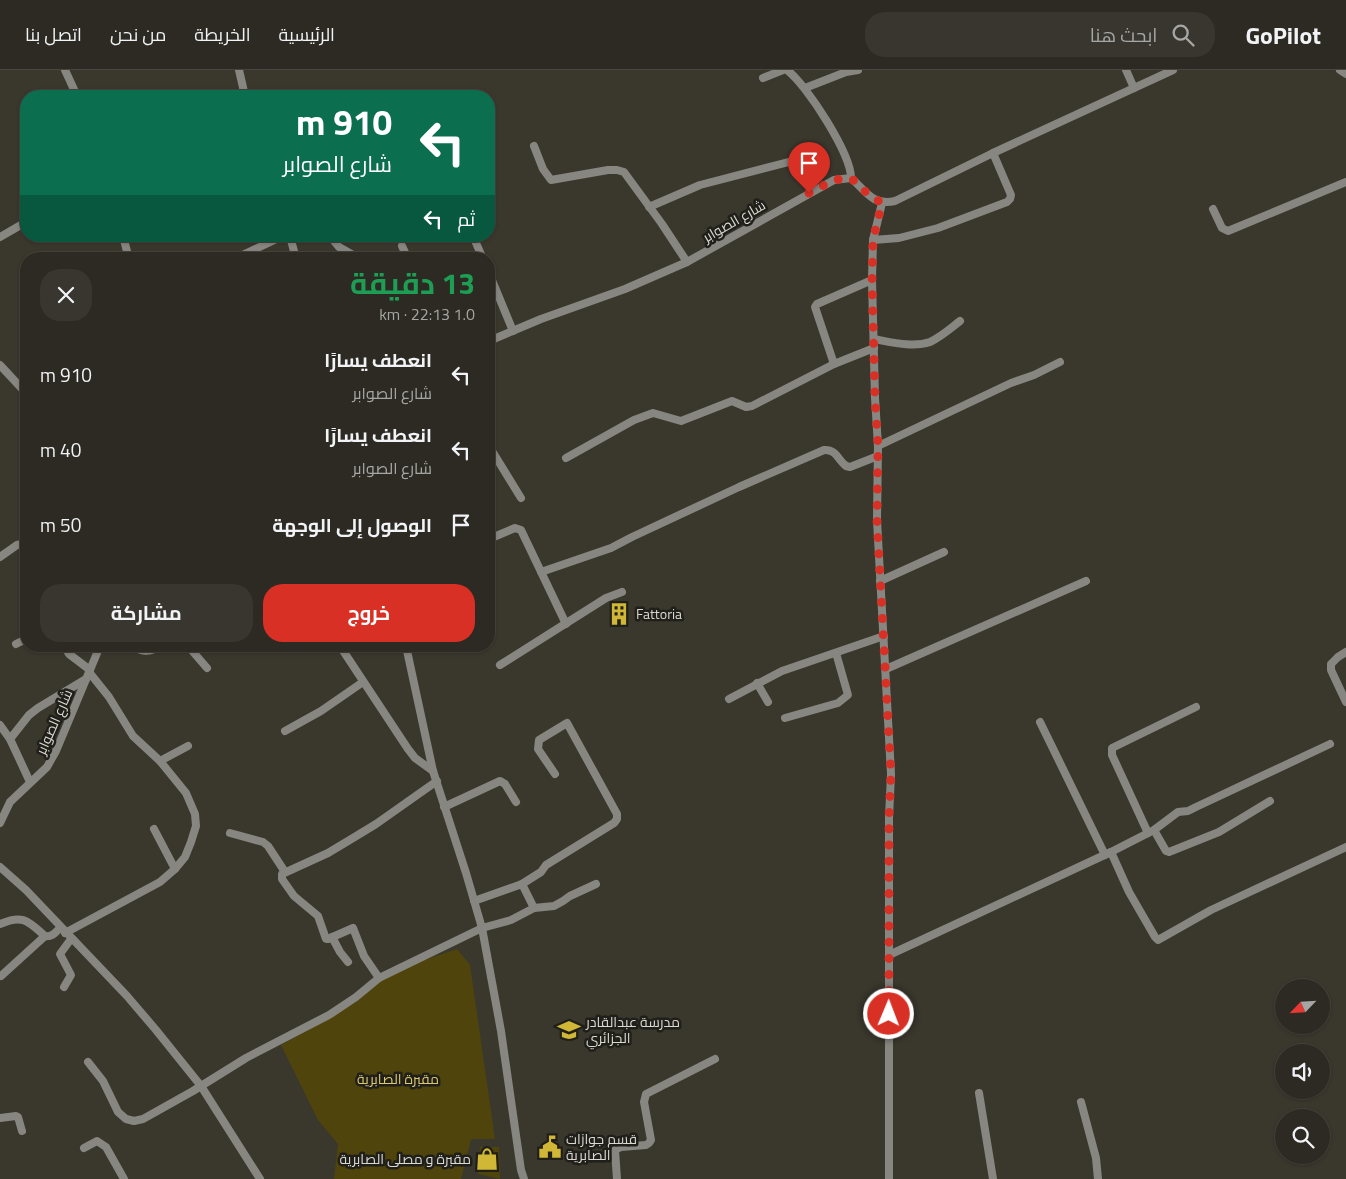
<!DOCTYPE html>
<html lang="ar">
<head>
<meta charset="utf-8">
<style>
  :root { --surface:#2c2a22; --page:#38362f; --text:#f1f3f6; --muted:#a6a7a5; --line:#484640; --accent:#d93025 }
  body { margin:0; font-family:"Titillium Web",Cairo,sans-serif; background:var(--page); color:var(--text); direction:rtl; height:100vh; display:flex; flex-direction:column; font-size:19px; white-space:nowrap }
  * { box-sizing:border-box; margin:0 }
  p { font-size:16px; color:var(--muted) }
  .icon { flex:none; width:28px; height:28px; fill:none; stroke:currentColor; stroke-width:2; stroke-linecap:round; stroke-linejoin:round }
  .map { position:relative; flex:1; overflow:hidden; direction:ltr }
  .side { position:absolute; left:20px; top:182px; width:475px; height:400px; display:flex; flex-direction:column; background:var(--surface); border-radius:20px; box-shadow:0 1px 4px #0004,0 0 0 1px var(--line); direction:rtl }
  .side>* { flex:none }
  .hud { position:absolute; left:20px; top:20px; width:475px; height:152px; border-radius:20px; box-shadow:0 1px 4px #0004,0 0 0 1px var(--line); direction:rtl; background:#0b6e4f; color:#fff; overflow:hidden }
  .needle { width:32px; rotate:245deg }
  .buttons { position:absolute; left:1275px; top:909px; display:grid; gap:10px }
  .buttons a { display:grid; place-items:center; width:55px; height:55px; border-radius:50%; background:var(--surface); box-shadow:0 1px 4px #0004,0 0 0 1px var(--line); font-size:25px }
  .pin { position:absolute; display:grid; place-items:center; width:42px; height:42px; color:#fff; margin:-51px -21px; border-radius:50% 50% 50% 0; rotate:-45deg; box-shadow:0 0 5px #0007 }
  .pin .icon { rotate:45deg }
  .me { position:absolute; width:55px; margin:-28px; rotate:1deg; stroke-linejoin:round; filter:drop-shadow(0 0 4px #0008) }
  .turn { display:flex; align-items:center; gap:18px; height:105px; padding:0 20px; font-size:22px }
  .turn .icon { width:65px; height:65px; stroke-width:2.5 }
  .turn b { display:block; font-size:35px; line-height:42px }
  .then { display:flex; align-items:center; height:48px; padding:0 20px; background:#0003; gap:10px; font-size:19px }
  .round { display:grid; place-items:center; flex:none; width:52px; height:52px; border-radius:20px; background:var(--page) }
  .summary { display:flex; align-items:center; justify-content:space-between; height:85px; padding:0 20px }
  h1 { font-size:30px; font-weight:700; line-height:38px; color:#1e9e55 }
  .primary-button { display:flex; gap:10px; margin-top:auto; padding:10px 20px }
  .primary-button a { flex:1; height:58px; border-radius:20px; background:var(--accent); color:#fff; font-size:20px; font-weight:700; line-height:58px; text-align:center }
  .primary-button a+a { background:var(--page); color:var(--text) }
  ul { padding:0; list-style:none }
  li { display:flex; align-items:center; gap:15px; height:75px; padding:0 20px }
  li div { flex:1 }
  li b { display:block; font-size:19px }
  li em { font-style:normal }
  header { display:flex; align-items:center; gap:30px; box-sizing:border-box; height:70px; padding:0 25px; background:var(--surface); border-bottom:1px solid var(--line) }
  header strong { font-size:24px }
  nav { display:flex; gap:28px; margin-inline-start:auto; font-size:18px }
  .search { width:350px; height:45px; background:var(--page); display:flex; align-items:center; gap:12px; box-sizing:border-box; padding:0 18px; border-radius:20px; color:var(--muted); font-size:19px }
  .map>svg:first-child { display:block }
</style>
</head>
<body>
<header>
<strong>GoPilot</strong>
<div class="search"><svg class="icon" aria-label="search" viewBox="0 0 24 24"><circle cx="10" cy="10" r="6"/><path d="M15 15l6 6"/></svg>ابحث هنا</div>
<nav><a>الرئيسية</a><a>الخريطة</a><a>من نحن</a><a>اتصل بنا</a></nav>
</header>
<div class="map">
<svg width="1346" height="1109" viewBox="0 0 1346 1109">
  <rect width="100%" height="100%" fill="#3a382d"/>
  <g fill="#4f440b">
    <polygon points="457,879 470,895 495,1069 471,1069 461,1109 334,1109 338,1074 318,1050 281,975 323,952 359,930 386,903"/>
    <polygon points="480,1077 499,1077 500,1109 478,1104"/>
  </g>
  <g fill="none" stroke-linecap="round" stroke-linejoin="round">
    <g stroke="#878681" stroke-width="8">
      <polyline points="65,0 77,26"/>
      <polyline points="239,0 245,26"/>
      <path d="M787,0C807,15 851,84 851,108"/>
      <polyline points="1126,0 1134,18"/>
      <polyline points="1340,0 1346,4"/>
      <polyline points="763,8 783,0"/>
      <polyline points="805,18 846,2 858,0"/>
      <polyline points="534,76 543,99 551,110 608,100 617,100 624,102 662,154 687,192"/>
      <polyline points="882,133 873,170 872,210 875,328 878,376 877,450 891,704 889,748 889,1109"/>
      <polyline points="649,137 700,115 816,85"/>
      <polyline points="1213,139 1222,158 1228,161 1346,112"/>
      <polyline points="123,166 129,189"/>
      <polyline points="290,166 296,189"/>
      <polyline points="330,166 339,177 360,189"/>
      <polyline points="473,166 483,189"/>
      <polyline points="0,167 26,152"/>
      <polyline points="873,170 899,168 938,158 1007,132 1010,129 1011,125 993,83"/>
      <polyline points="402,176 408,189"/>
      <polyline points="234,189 283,166"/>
      <polyline points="489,203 513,261"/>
      <path d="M874,269C891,272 913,278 930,272C941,267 951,258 960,251"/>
      <path d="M489,271L541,249L625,219L687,192L834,110L851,108C866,121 872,136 895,131L993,83L1173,0"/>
      <polyline points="834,294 815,237 817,234 872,210"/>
      <polyline points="0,295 26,323"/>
      <polyline points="489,376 521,428"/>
      <polyline points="878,376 1011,313 1034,305 1060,292"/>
      <polyline points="566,388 634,350 653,343 681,351 732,331 746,337 752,336 834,294 874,278"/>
      <polyline points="489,469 515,458 521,460 566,554"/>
      <polyline points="0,487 17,475 26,473"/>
      <path d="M541,502L611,478L632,467L739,417L824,380C836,379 838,390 846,396L850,397L878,386"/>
      <polyline points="880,511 944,482"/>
      <polyline points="16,574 26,569"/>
      <polyline points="64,576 69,584 90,600"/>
      <path d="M133,576C143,583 150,582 160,576"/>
      <polyline points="188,576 207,598"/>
      <polyline points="340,576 408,679 415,688 433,701"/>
      <polyline points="406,576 433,701 466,803 482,858 501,961 521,1100 524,1109"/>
      <polyline points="1346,582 1338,587 1331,594 1331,600 1346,632"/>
      <polyline points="500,595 606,528 622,522"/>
      <polyline points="886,599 1086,511"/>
      <polyline points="757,613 768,632"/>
      <polyline points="729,629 782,601 884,566"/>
      <polyline points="785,648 838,633 848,625 836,583"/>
      <polyline points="1040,652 1105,785"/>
      <polyline points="0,655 10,669 30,712"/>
      <polyline points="285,661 321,641 363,612"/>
      <polyline points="10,669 29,645 38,638 86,609"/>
      <polyline points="160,691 188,676"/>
      <polyline points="444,737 500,711 505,714 516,732"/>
      <polyline points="0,753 10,732 47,697 56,681 100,576"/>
      <polyline points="154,759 175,799"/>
      <polyline points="1154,760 1166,781 1169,782 1219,762 1270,731"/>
      <polyline points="230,763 263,772 268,776 285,802"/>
      <polyline points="1148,763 1112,685 1112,678 1196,637"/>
      <polyline points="1111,782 1129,822 1155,867 1158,870 1211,840 1346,777"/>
      <polyline points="0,797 26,820 127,926 156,960 201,1016 260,1109"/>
      <polyline points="522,814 541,802 546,795 614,753 617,749 617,744 567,653 539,670 538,679 555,704"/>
      <polyline points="534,838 554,836 563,831 570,826 596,814"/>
      <path d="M0,854C23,844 28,851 45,866C52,867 55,863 60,858"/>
      <polyline points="65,863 160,812 175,799 185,787 191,772 196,756 195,744 186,723 160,691 133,666 109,627 89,602"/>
      <polyline points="332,867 340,882 348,892"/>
      <polyline points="889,885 1111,782 1154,760 1178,742 1188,741 1196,737 1330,674"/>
      <polyline points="1,906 45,866"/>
      <polyline points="379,908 364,886 353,858 328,869 326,869 318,846 294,826 282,809 282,804 328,783 353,768 376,754 437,711"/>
      <polyline points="64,917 71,905 60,884 71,869"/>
      <polyline points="88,992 103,1011 118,1042 126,1049 134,1051 143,1049 193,1021 246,988 329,945 356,927 379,908 482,858 511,850 534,838 522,814 474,831"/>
      <polyline points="979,1023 993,1109"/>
      <polyline points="1081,1032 1096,1088 1098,1109"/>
      <polyline points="0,1048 16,1046 18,1047 22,1061"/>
      <polyline points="84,1078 97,1071 106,1077 124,1109"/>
      <polyline points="617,1109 615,1080 621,1077 646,1075 649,1073 651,1070 644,1032 646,1024 715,989"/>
    </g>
  </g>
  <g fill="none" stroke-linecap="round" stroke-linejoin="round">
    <polyline stroke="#d93025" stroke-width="9" stroke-dasharray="0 16.2" points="809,123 834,110 851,108 870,126 882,133 873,170 872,210 875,328 878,376 877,450 891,704 889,748 889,944"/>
  </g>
  <defs>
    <symbol id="building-bare" viewBox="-9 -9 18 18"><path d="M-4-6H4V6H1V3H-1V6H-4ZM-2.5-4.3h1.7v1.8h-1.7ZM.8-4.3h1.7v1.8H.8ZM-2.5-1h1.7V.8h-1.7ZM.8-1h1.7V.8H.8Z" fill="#d1b736" stroke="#201f1a" stroke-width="2.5" paint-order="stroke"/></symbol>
    <symbol id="school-bare" viewBox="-9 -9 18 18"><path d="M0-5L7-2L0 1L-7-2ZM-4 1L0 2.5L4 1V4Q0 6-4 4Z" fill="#d1b736" stroke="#201f1a" stroke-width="2.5" paint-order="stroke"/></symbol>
    <symbol id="civic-bare" viewBox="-9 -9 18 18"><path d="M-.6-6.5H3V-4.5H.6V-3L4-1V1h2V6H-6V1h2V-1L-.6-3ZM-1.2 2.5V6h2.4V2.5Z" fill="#d1b736" stroke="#201f1a" stroke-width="2.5" paint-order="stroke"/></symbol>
    <symbol id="shop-bare" viewBox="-9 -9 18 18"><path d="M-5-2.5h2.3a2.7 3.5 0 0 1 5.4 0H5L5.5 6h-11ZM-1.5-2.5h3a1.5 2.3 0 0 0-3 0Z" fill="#d1b736" stroke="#201f1a" stroke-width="2.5" paint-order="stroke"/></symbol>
  </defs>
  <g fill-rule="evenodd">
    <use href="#building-bare" x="603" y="528" width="32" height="32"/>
    <use href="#school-bare" x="553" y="944" width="32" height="32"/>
    <use href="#civic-bare" x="534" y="1061" width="32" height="32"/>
    <use href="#shop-bare" x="471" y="1073" width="32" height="32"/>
  </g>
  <g text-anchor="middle" stroke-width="5" stroke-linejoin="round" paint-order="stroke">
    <g font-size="14" fill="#dad9d2" stroke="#201f1a">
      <text transform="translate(734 151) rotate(-30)" y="5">شارع الصوابر</text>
      <text transform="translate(54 652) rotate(-66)" y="5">شارع الصوابر</text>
    </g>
    <g font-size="14" fill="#dad9d2" stroke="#201f1a" text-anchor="start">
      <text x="636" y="549">Fattoria</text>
      <text x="586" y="957">مدرسة عبدالقادر<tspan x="586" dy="16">الجزائري</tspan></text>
      <text x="566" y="1074">قسم جوازات<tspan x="566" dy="16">الصابرية</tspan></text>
      <text x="471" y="1094" text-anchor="end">مقبرة و مصلى الصابرية</text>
    </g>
    <g font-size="14" fill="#dbc86c" stroke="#201f1a">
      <text x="398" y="1014">مقبرة الصابرية</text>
    </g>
  </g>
</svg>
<div class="buttons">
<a><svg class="needle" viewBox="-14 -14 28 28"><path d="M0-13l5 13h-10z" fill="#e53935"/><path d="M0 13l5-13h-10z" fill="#a6a7a5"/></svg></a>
<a><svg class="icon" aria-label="sound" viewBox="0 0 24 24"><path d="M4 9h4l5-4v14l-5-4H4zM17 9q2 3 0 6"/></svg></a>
<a><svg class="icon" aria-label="search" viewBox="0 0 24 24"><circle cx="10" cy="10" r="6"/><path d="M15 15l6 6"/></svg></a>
</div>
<div class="pin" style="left:809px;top:123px;background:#d93025"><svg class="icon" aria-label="arrive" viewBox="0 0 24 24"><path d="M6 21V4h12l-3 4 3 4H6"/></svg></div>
<svg class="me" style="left:889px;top:944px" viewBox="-20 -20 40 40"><circle r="17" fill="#d93025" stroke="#fff" stroke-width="3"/><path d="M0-11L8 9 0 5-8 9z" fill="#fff"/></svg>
<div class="hud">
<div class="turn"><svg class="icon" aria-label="left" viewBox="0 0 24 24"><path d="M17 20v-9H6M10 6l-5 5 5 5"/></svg><div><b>910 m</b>شارع الصوابر</div></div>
<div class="then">ثم<svg class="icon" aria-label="left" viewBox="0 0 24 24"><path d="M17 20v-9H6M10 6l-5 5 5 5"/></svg></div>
</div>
<section class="side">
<div class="summary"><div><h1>13 دقيقة</h1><p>1.0 km · 22:13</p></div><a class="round"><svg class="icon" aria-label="close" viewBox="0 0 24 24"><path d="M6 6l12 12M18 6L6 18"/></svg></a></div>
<ul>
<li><svg class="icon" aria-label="left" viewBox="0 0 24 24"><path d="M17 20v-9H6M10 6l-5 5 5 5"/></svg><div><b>انعطف يسارًا</b><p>شارع الصوابر</p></div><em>910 m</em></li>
<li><svg class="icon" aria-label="left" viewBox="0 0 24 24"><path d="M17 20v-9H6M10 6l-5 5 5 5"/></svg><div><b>انعطف يسارًا</b><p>شارع الصوابر</p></div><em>40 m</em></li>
<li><svg class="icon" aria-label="arrive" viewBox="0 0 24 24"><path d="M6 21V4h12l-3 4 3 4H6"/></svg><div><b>الوصول إلى الوجهة</b></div><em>50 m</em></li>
</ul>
<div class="primary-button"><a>خروج</a><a>مشاركة</a></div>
</section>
</div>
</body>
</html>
